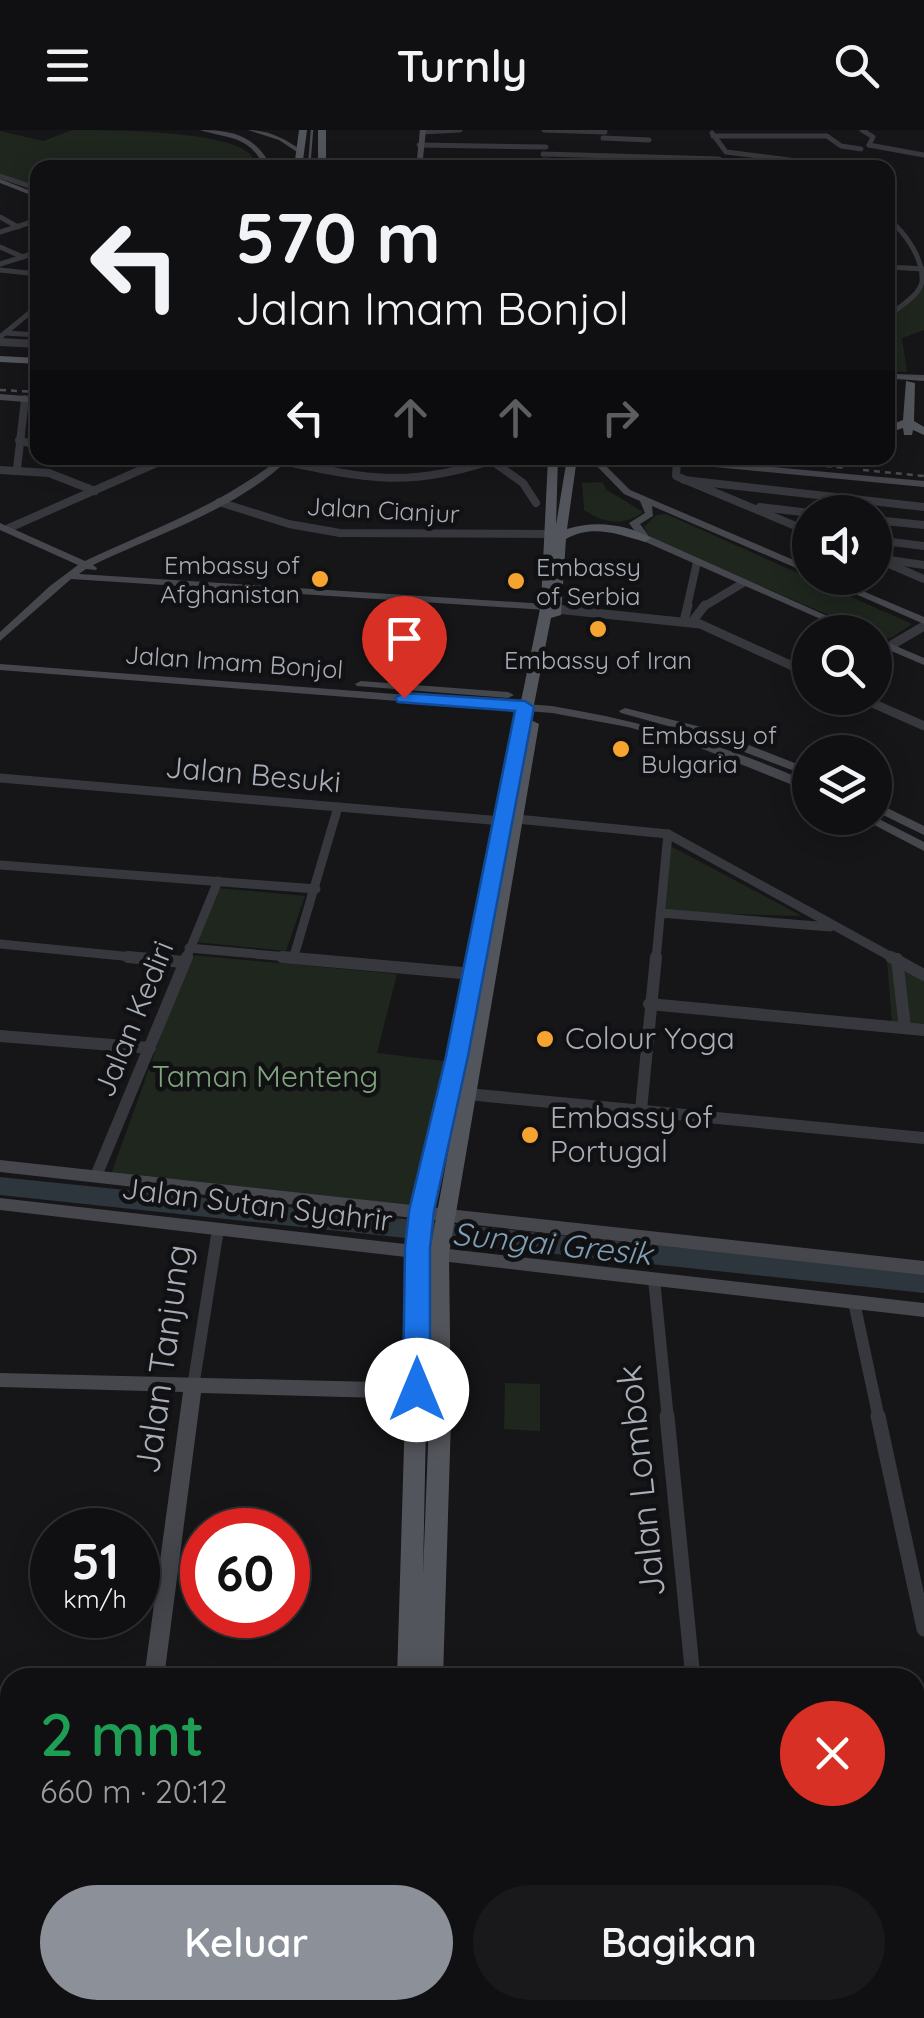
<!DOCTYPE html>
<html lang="id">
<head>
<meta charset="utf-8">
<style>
  :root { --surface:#101012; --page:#19191b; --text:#f1f3f6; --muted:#9c9d9f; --line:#303032; --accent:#8c9099 }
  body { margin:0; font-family:Quicksand,sans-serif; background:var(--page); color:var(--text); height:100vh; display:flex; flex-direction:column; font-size:38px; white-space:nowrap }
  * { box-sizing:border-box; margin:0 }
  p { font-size:32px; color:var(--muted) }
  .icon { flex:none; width:55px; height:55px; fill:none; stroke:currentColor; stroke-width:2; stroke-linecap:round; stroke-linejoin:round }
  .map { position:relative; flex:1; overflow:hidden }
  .side { position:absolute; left:0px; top:1538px; width:925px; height:352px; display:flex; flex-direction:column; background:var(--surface); border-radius:30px 30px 0 0; box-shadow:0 5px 25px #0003,0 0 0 2px var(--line) }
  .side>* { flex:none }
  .top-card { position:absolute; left:30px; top:30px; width:865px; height:305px; border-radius:20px; box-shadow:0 5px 25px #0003,0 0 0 2px var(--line); background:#101012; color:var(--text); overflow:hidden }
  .fabs { position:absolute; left:792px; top:365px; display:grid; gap:20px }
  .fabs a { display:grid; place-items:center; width:100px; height:100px; border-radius:50%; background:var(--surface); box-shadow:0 5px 25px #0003,0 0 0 2px var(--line); font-size:50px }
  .speed { position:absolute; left:30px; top:1378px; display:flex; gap:20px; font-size:50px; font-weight:700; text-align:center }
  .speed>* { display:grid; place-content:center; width:130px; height:130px; border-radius:50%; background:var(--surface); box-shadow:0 5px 25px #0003,0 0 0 2px var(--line); line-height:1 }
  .speed small { font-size:25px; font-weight:400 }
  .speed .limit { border:15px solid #d22; background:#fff; color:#111 }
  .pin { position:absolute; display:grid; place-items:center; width:85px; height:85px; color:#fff; margin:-102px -42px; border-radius:50% 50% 50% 0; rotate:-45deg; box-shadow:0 0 10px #0007 }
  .pin .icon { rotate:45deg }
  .me { position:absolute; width:110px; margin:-55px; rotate:0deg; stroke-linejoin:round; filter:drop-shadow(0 0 8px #0008) }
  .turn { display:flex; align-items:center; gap:35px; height:210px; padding:0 40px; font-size:45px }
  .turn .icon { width:130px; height:130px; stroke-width:2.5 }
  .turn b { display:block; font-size:70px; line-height:85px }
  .lanes { display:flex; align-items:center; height:95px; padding:0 40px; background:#0003; justify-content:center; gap:50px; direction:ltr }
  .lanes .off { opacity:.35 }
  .round { display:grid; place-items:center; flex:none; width:105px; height:105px; border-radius:52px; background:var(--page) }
  .summary { display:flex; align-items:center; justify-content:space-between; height:170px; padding:0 40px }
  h1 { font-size:60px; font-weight:600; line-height:75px; color:#1e9e55 }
  .action { display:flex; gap:20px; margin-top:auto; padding:20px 40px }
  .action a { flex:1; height:115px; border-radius:60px; background:var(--accent); color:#fff; font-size:40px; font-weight:600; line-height:115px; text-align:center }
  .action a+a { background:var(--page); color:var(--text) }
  header { display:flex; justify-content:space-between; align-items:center; height:130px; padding:0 40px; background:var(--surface); font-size:45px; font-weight:600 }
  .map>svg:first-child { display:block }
</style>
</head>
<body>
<header><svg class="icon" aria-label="menu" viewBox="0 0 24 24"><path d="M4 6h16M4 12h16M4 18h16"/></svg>Turnly<svg class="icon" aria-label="search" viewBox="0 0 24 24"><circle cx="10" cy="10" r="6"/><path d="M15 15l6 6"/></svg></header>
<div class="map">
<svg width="924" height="1888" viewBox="0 0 924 1888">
  <rect width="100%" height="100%" fill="#161618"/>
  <g fill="#1e261e">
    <path d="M72,0C108,0 238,0 253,28L154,29L119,37L38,38L37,58L0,44V1L43,11Z"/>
    <polygon points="924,156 924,200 902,208 907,242 888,241 888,188"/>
    <path d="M602,352L607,360L643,382C625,397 602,393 584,380L582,353Z"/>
    <polygon points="666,384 912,494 891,508 882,509 875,502 867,502 651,408 644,397 656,385"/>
    <polygon points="663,712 802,786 658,782"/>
    <polygon points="217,758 305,766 286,821 195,812"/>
    <polygon points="190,825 397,844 377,923 444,931 419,1077 110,1047"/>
    <polygon points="887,831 924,851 924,896 892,893"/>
    <polygon points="505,1253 540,1254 540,1301 504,1299"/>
  </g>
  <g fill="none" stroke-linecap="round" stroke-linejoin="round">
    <polygon fill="#2c363c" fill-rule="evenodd" points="0,1047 924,1143 924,1163 0,1065"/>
    <polyline stroke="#333438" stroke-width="9" stroke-dasharray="9 5" stroke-linecap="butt" points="888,243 897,244"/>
    <g stroke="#37383d" stroke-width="5">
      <polyline points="544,0 605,2"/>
      <polyline points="862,0 873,7 869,15"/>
      <polyline points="422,2 460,0"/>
      <polyline points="712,3 726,22 837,36"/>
      <polyline points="713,6 827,6 841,16 861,19"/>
      <polyline points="603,8 649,10"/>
      <polyline points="419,15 546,17"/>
      <polyline points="869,15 924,25"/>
      <polyline points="543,24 719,29"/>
      <polyline points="544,30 615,34"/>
      <polyline points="0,46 38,59"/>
      <polyline points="0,87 18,97"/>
      <path d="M888,89C905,102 924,129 922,152C919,165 903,174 894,182"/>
      <polyline points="0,102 38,90"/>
      <polyline points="0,117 23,127"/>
      <polyline points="0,134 38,122"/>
      <polyline points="888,137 924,139"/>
      <polyline points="0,140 38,144"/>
      <polyline points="5,203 38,205"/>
      <polyline points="0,207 38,176"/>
    </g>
    <g stroke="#37383d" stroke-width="8">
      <polyline points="0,212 38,214"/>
      <polyline points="19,310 38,316"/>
      <polyline points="488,328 523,353 536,373"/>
      <polyline points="677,330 676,346 810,402"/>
      <path d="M283,331C367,349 409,358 493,330"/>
      <polyline points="17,339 25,269"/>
      <polyline points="0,340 49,343 95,361"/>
      <polyline points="684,350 924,377"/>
      <polyline points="219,372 289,394 340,403 548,404"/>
      <polyline points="760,377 810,383"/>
      <polyline points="875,390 924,395"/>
      <polyline points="9,398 168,328"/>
      <polyline points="875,410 924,416"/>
      <polyline points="875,428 924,449"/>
      <polyline points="889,430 924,435"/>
      <polyline points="687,477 697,432"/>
      <polyline points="703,477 743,453"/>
    </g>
    <g stroke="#37383d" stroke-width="9">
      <polyline points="556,479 700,494 810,544"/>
      <polyline points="684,491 688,475"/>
      <polyline points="692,492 705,475"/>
      <polyline points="890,516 924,496"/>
      <polyline points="861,568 924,596"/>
      <polyline points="0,648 502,691"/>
      <polyline points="517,689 668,704 895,829"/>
      <polyline points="0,735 316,759"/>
      <polyline points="660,783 830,797"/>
      <polyline points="0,814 153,829"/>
      <polyline points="189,818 310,829"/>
      <polyline points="294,826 338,677"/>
      <polyline points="186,829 218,751"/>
      <polyline points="656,829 668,704"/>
    </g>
    <g stroke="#37383d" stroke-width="12">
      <polyline points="128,827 183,832"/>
      <polyline points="282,827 473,844"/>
      <polyline points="891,827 924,845"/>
      <polyline points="897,829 905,898"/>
      <polyline points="649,874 924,900"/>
      <polyline points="0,906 150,918"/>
      <polyline points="467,964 924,1008"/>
      <polyline points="641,980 656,827"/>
      <polyline points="96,1046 187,827"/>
      <polyline points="654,1149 668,1289"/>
      <polyline points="854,1172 879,1289"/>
      <polyline points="193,1257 218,1099"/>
    </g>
    <g stroke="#37383d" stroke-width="15">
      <polyline points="667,1286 693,1548"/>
      <polyline points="878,1286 924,1499"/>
      <polyline points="742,1880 751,1888"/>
      <polyline points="720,1888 721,1880"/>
    </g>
    <g fill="#45474d" fill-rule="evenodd">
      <path d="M200,0C228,0 251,4 267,29L301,31L269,33L270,35L267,37L262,33L166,32L140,38H126L166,28L260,29C245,5 224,8 200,0Z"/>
      <path d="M248,0C269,0 286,9 302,21L297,22L279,10Z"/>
      <polygon points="420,0 426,0 422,38 416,38"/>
      <polygon points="0,49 31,61 38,59 38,63 28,64 0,53"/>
      <polygon points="897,244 924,245 924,251 894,249 893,247"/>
      <polygon points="0,264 38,267 38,273 0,270"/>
      <path d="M280,328H290C236,380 159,403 93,435L97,438L96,440L86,439L79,444L546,474L551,477L546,480L71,449L0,511V502L50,456L78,435L0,400V393L85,431C152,399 222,375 280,328Z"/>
      <polygon points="589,328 598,328 630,360 810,437 810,444 652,376 653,386 640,394 649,406 863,502 850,502 641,410 629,393 645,383 640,371 624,364"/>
      <polygon points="647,328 676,328 924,351 924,357 652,331"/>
      <polygon points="819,448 832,448 924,487 924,494"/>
      <polygon points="875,507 924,528 924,535 875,514"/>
      <path d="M0,534L552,576C642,591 727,615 810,653V662L698,617L628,597L552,583L0,540Z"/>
      <polygon points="361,551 508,562 514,565 508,568 357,556 355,554"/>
      <polygon points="625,578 705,598 810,639 810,647 697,604 621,583 619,581"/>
      <polygon points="875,672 924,696 924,705 875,681"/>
      <polygon points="875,687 924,712 924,721 861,688"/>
      <polygon points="0,1030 924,1131 924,1145 0,1042"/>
      <polygon points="0,1068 924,1173 924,1187 0,1080"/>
      <polygon points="0,1243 417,1253 423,1256 426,1261 423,1266 417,1269 201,1263 164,1548 144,1548 183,1262 0,1257"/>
      <polygon points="924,1809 924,1836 915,1841 915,1814"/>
      <polygon points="10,1832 10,1880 24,1880 27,1888 0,1886 0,1837"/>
      <polygon points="839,1880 869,1880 866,1888 836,1888"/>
    </g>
    <g fill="#53555c" fill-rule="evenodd">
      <polygon points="299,0 307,0 302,38 294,38"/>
      <rect x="318" y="0" width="8" height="38"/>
      <polygon points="0,226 38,228 38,234 0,232"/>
      <polygon points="906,251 915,253 914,291 924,297 924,305 913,300 912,305 904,305 903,298 888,303 888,296 903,290"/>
      <path d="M548,328H558L556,395L567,328H577L567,399C594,390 627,394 651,408L645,412C618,404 592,394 566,409L561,485L551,488L531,590L539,594L449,1124L451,1289L443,1548H397L411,1085L448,926L541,474ZM463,940L430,1121L431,1085ZM429,1145V1289L423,1445Z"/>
      <polygon points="385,1880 433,1880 433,1888 384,1888"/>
    </g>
    <g stroke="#4a4c52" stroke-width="2.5">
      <polyline points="309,38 312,0"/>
      <polyline points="888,246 924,249"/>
    </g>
    <g stroke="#4a4c52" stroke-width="2.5" stroke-dasharray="6 5" stroke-linecap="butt">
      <polyline points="0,260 38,262"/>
      <polyline points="738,328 847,338"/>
      <polyline points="863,340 924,346"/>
    </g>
  </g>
  <polygon fill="#1a73e8" stroke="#114b97" stroke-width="2.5" points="404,563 525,571 534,577 468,926 434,1081 430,1118 430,1260 426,1269 417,1272 407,1269 403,1260 405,1118 409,1081 446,926 515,581 398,572 395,568"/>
  <g fill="#f6a430" stroke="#111113" stroke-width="4">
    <circle cx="320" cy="449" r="10"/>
    <circle cx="516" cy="451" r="10"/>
    <circle cx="598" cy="499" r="10"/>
    <circle cx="621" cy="619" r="10"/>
    <circle cx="545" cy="909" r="10"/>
    <circle cx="530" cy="1005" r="10"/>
  </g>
  <g text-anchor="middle" stroke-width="9" stroke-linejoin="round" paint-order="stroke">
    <g font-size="25" fill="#a8aeb8" stroke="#111113">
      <text transform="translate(383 380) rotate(3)" y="9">Jalan Cianjur</text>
      <text transform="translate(234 532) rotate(4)" y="9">Jalan Imam Bonjol</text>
    </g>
    <g font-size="25" fill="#a8aeb8" stroke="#111113" text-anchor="start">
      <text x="300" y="444" text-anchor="end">Embassy of<tspan x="300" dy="29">Afghanistan</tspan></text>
      <text x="536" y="446">Embassy<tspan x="536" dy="29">of Serbia</tspan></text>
      <text x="598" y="539" text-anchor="middle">Embassy of Iran</text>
      <text x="641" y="614">Embassy of<tspan x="641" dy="29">Bulgaria</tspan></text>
    </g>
    <g font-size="30" fill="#a8aeb8" stroke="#111113">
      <text transform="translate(253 645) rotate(5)" y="10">Jalan Besuki</text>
      <text transform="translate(134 889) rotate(-68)" y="10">Jalan Kediri</text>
      <text transform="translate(257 1075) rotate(7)" y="10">Jalan Sutan Syahrir</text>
    </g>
    <g font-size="30" fill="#a8aeb8" stroke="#111113" text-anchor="start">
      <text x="565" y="919">Colour Yoga</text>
      <text x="550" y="998">Embassy of<tspan x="550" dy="34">Portugal</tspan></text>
    </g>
    <g font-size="30" fill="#7fa47e" stroke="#111113">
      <text x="265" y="957">Taman Menteng</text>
    </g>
    <g font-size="32" font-style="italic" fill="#7e9fb4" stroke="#111113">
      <text transform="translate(552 1114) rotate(6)" y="11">Sungai Gresik</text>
    </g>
    <g font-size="35" fill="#a8aeb8" stroke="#111113">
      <text transform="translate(163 1229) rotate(-82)" y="12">Jalan Tanjung</text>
      <text transform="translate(641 1351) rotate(-96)" y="12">Jalan Lombok</text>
    </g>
  </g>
</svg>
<div class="fabs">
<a><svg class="icon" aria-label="sound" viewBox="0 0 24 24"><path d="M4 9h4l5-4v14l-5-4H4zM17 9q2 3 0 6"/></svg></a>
<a><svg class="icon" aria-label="search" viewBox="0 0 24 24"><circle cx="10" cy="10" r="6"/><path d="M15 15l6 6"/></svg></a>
<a><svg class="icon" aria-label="layers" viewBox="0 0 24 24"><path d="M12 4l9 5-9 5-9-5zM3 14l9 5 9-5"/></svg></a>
</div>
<div class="speed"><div>51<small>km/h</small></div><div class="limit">60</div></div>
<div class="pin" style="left:404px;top:568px;background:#d93025"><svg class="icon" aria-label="arrive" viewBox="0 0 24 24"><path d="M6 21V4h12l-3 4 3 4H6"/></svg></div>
<svg class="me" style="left:417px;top:1260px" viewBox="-20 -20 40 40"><circle r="19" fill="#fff"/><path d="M0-13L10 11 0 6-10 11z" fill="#1a73e8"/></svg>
<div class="top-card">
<div class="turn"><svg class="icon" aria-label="left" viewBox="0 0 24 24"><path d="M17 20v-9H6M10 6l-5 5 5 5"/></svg><div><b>570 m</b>Jalan Imam Bonjol</div></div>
<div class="lanes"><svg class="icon" aria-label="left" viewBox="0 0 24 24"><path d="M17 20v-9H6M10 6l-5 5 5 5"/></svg><svg class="icon off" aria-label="ahead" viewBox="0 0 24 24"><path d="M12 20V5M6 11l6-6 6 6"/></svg><svg class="icon off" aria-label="ahead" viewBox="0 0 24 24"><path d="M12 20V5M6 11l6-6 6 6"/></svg><svg class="icon off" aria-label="right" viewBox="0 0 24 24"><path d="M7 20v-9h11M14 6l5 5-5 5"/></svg></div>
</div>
<section class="side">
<div class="summary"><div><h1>2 mnt</h1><p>660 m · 20:12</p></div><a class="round" style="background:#d93025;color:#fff"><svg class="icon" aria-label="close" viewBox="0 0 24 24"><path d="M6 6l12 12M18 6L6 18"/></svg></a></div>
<div class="action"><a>Keluar</a><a>Bagikan</a></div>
</section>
</div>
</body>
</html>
